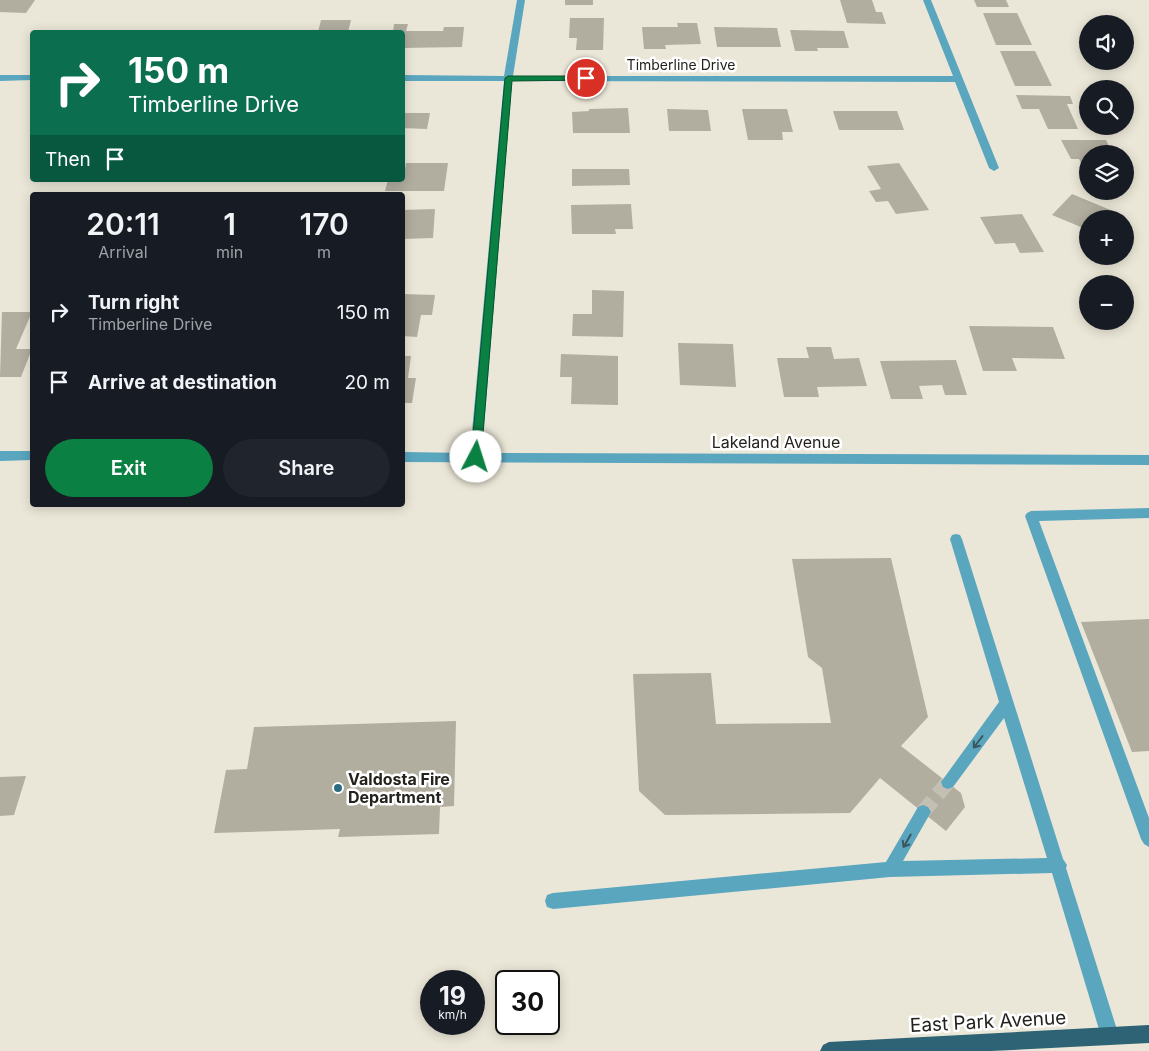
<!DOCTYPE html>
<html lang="en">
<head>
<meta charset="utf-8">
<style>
  :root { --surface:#171b24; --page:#20242c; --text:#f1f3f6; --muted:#9ea1a6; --accent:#0b8043 }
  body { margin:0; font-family:Inter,sans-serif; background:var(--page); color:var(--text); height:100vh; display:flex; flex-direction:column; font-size:19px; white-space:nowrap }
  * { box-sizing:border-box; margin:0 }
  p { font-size:16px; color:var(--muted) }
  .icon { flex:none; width:28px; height:28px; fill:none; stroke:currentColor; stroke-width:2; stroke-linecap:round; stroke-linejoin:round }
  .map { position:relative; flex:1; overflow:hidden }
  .side { position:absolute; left:30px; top:192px; width:375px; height:315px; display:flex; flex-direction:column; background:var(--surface); border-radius:5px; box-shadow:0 2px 12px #0003 }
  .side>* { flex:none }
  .banner { position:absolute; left:30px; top:30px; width:375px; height:152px; border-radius:5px; box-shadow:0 2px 12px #0003; background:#0b6e4f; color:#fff; overflow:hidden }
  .fabs { position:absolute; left:1079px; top:15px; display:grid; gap:10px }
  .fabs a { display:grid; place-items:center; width:55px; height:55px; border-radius:50%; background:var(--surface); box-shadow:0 2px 12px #0003; font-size:25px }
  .speed { position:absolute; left:420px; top:970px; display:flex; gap:10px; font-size:25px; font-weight:700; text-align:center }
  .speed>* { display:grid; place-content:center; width:65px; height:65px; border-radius:50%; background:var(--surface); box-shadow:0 2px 12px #0003; line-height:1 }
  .speed small { font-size:12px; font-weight:400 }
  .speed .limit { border:2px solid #111; border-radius:8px; background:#fff; color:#111 }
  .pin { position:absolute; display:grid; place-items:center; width:42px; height:42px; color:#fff; margin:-21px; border:2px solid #fff; border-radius:50%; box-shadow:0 1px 5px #0007 }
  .me { position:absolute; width:55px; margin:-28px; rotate:5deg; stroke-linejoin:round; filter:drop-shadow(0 0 4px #0008) }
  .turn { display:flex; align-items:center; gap:18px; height:105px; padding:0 15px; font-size:22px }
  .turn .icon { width:65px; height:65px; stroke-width:2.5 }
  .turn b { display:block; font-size:35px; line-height:42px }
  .then { display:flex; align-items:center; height:48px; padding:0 15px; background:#0003; gap:10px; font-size:19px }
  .eta { display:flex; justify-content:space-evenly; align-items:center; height:85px; text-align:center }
  .eta b { font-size:30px; font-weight:600; line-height:35px }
  .action { display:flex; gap:10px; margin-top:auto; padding:10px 15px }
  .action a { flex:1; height:58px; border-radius:30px; background:var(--accent); color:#fff; font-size:20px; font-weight:600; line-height:58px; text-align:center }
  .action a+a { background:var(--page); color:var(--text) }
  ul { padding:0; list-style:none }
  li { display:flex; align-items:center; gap:15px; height:70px; padding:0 15px }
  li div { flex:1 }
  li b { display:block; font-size:19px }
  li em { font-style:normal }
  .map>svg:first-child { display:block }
</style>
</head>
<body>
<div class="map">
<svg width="1149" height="1051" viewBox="0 0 1149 1051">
  <rect width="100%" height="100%" fill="#ebe7d8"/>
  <g fill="#b1ad9f">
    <polygon points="0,0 35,0 26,13 0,12"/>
    <rect x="565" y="0" width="28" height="5"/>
    <polygon points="840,0 872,0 876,12 882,12 886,24 847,23"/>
    <polygon points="974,0 1006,0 1009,7 977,7"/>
    <polygon points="983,13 1017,13 1032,45 996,45"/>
    <polygon points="570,18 604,18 603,50 576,50 577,38 569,38"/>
    <polygon points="321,20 351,20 348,32 318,32"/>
    <polygon points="677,23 697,23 701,44 665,45 666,49 644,49 642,27 678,27"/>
    <polygon points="394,24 408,24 406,31 443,31 444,27 464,27 462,47 402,48 402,32 393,32"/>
    <polygon points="714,27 777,28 781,47 717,47"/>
    <polygon points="790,30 844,31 849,48 817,48 818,51 795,51"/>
    <polygon points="1000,51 1035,51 1052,86 1015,86"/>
    <polygon points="1016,95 1070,96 1073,104 1067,104 1078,129 1048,129 1039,109 1022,109"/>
    <polygon points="628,108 630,133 573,133 572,112 589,111 589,109"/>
    <polygon points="667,109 708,110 711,131 669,131"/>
    <polygon points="742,109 787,109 793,132 782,132 783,140 748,140"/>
    <polygon points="833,111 897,111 904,130 839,130"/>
    <polygon points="402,113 430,113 427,129 402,128"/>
    <polygon points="1061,140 1106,140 1113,154 1088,154 1088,176 1079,159 1071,159"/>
    <polygon points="406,163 448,163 444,191 385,191 388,180 402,180 402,169 405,169"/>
    <polygon points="899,163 929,210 896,214 888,201 876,202 869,191 881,189 867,166"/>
    <polygon points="572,169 629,169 630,185 572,186"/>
    <polygon points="1072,194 1125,216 1123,219 1088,219 1088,230 1052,215"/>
    <polygon points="631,204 633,229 615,229 616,234 572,234 571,205"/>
    <polygon points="435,209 433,238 402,239 402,210"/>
    <polygon points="1022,214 1044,252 1020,253 1015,243 995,244 980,217"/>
    <polygon points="592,290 624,291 623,337 572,336 573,314 592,314"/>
    <polygon points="402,294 435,295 432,315 421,315 417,337 402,336"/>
    <polygon points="2,312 32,312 16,349 32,349 21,377 0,377"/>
    <polygon points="969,326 1053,327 1065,359 1012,358 1017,371 983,371"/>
    <polygon points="678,343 733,344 736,387 680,385"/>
    <polygon points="806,347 831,347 834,359 859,358 867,386 817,387 819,397 784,397 777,358 809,358"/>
    <polygon points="561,354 618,356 618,405 571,404 572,377 560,377"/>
    <polygon points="402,356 411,356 408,378 416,378 412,403 402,403"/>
    <polygon points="956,360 967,395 945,395 942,385 919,386 923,399 891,399 880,361"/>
    <polygon points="891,558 928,717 901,746 961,793 965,807 946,831 880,778 850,813 665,815 639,791 633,674 711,673 716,724 831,723 822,668 808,657 792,559"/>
    <polygon points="1149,619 1149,751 1132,752 1081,622"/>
    <polygon points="456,721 454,806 440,807 439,834 338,837 340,829 214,833 226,770 247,769 254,727"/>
    <polygon points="26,776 14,815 0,816 0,777"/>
  </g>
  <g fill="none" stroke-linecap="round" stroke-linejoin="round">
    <polyline stroke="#c3c0b3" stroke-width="15" stroke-dasharray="15 8" stroke-linecap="butt" points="923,812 948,782"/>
    <g fill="#5aa6bf" fill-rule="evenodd">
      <polygon points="517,0 525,0 513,76 953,76 923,0 931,0 999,168 994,171 989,168 955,82 512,81 482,453 1149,455 1149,465 402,462 402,452 470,453 504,81 402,81 402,75 504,76"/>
      <polygon points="0,75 32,75 32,80 0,81"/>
      <polygon points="0,451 32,451 32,460 0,461"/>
      <polygon points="1149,508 1149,518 1039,521 1149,818 1149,847 1144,844 1141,839 1025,516 1027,513 1031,511"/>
      <polygon points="956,534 960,535 962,539 1063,859 1067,865 1066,868 1119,1036 1116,1042 1110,1045 1104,1042 1101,1036 1052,873 890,877 553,909 547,907 545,901 547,895 553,893 886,862 918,807 923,805 928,807 931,812 903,861 1047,858 1004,718 953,787 948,789 943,787 941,782 999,702 950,539 952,535"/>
    </g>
    <polygon fill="#2d6375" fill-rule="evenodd" points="1149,1025 1149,1043 991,1051 820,1051 823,1045 829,1042"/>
  </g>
  <defs><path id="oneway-shaft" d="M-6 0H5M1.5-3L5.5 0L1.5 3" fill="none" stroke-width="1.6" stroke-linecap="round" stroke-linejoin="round" transform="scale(1.25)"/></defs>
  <g stroke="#3a575e">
    <use href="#oneway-shaft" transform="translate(978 742) rotate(127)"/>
    <use href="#oneway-shaft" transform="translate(907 841) rotate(120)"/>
  </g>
  <polygon fill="#0b8043" stroke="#07532c" points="586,76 590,78 589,80 512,81 481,457 476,461 471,457 505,78 508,76"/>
  <circle fill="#2c6c81" stroke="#fff" stroke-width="2" cx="338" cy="788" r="5"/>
  <g text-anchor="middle" stroke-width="5" stroke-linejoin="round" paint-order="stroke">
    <g font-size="14" fill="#24221d" stroke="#fff">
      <text x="681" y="70">Timberline Drive</text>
    </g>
    <g font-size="16" fill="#24221d" stroke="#fff">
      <text x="776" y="448">Lakeland Avenue</text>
    </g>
    <g font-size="16" font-weight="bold" fill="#24221d" stroke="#fff" text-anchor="start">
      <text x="348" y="785">Valdosta Fire<tspan x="348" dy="18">Department</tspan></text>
    </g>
    <g font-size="19" fill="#24221d" stroke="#fff">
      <text transform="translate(988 1021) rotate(-3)" y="7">East Park Avenue</text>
    </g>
  </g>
</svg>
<div class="fabs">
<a><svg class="icon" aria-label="sound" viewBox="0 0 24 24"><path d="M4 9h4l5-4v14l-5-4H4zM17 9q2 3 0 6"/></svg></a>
<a><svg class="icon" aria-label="search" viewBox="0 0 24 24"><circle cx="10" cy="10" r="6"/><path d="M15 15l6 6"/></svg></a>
<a><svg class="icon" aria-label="layers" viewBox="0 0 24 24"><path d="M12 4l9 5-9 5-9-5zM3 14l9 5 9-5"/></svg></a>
<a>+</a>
<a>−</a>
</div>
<div class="speed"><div>19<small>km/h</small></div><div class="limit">30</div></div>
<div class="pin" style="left:586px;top:78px;background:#d93025"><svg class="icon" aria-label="arrive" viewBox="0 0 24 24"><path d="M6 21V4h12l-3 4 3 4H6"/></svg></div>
<svg class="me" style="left:476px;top:457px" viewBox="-20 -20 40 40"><circle r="19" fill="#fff"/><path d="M0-13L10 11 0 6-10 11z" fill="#0b8043"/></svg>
<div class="banner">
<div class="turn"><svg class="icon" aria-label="right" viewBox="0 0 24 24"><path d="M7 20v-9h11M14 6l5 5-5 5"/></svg><div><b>150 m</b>Timberline Drive</div></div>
<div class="then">Then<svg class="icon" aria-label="arrive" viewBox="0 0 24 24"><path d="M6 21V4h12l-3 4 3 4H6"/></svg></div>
</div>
<section class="side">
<div class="eta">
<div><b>20:11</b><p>Arrival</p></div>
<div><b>1</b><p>min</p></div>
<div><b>170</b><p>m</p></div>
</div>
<ul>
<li><svg class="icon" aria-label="right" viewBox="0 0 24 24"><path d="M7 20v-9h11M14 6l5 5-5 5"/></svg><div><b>Turn right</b><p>Timberline Drive</p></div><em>150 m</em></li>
<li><svg class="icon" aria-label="arrive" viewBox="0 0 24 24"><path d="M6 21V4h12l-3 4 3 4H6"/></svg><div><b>Arrive at destination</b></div><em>20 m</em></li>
</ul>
<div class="action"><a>Exit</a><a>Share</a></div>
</section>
</div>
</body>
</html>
